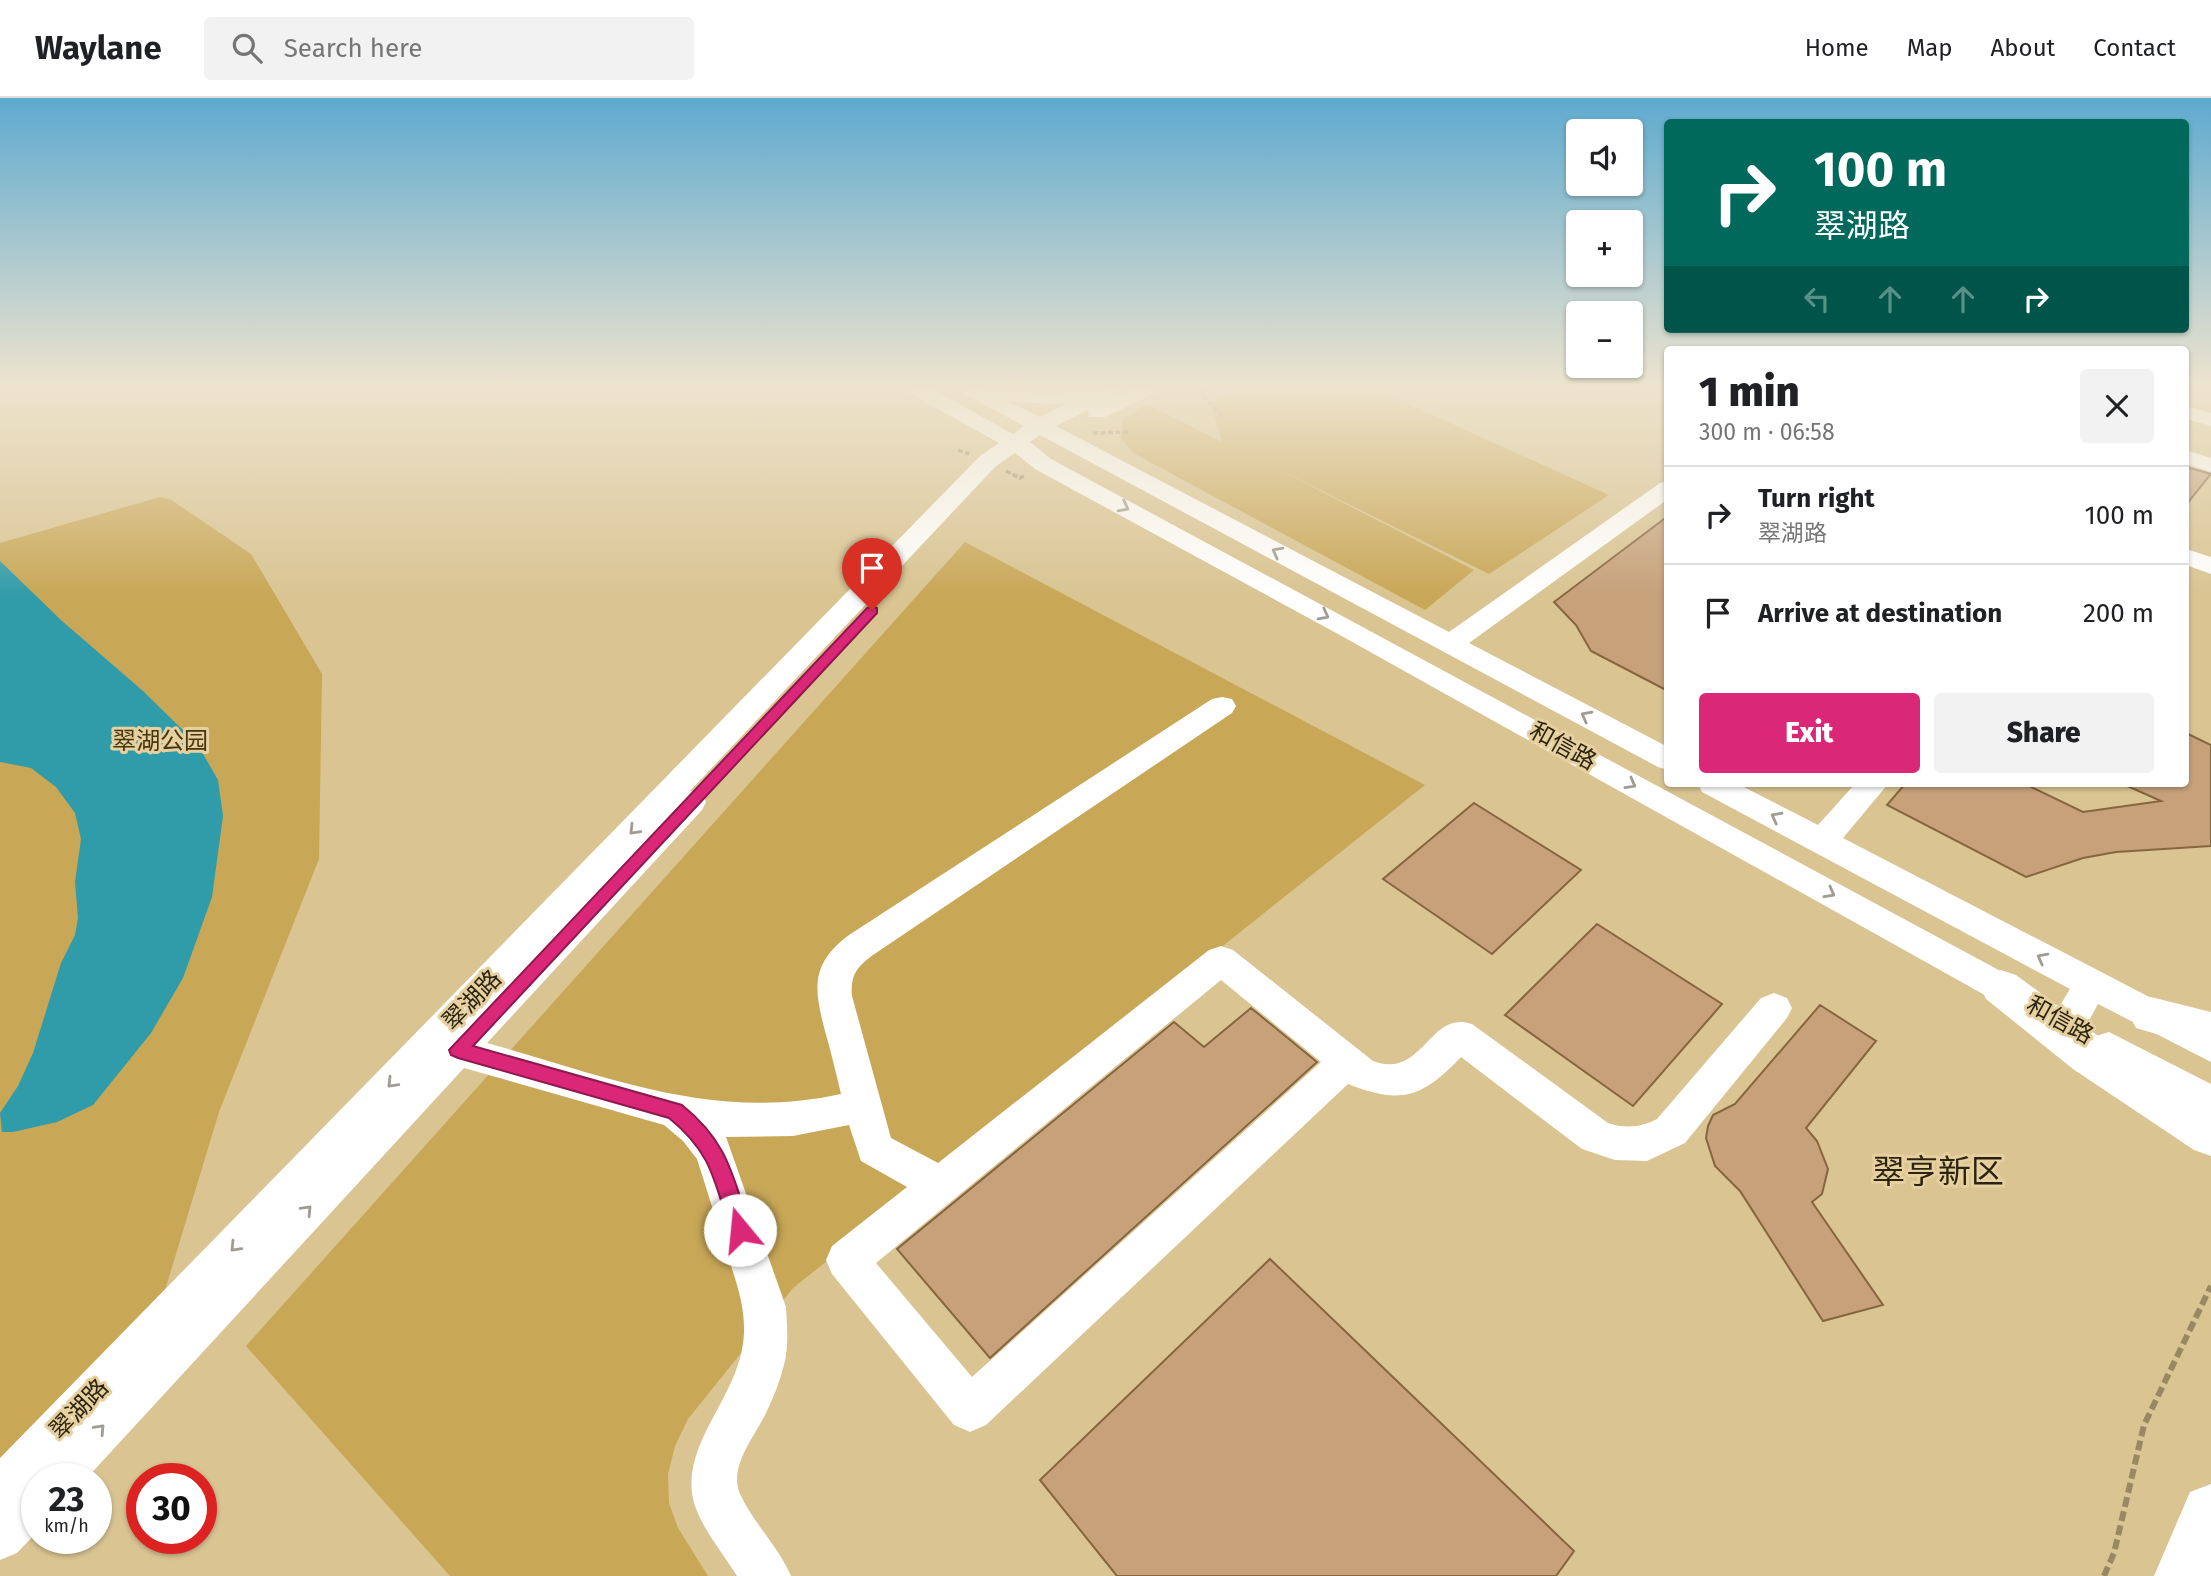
<!DOCTYPE html>
<html lang="en">
<head>
<meta charset="utf-8">
<style>
  :root { --surface:#fff; --page:#f2f2f2; --text:#202124; --muted:#757577; --line:#e0e0e0; --accent:#db2777 }
  body { margin:0; font-family:"Fira Sans","Noto Sans SC",sans-serif; background:var(--page); color:var(--text); height:100vh; display:flex; flex-direction:column; font-size:26px; white-space:nowrap }
  * { box-sizing:border-box; margin:0 }
  p { font-size:23px; color:var(--muted) }
  .icon { flex:none; width:38px; height:38px; fill:none; stroke:currentColor; stroke-width:2; stroke-linecap:round; stroke-linejoin:round }
  .map { position:relative; flex:1; overflow:hidden }
  .details { position:absolute; left:1664px; top:248px; width:525px; height:441px; display:flex; flex-direction:column; background:var(--surface); border-radius:7px; box-shadow:0 2px 5px #0004 }
  .details>* { flex:none }
  .hud { position:absolute; left:1664px; top:21px; width:525px; height:214px; border-radius:7px; box-shadow:0 2px 5px #0004; background:#00695c; color:#fff; overflow:hidden }
  .buttons { position:absolute; left:1566px; top:21px; display:grid; gap:14px }
  .buttons a { display:grid; place-items:center; width:77px; height:77px; border-radius:7px; background:var(--surface); box-shadow:0 2px 5px #0004; font-size:35px }
  .speed { position:absolute; left:21px; top:1365px; display:flex; gap:14px; font-size:35px; font-weight:700; text-align:center }
  .speed>* { display:grid; place-content:center; width:91px; height:91px; border-radius:50%; background:var(--surface); box-shadow:0 2px 5px #0004; line-height:1 }
  .speed small { font-size:18px; font-weight:400 }
  .speed .limit { border:10px solid #d22; background:#fff; color:#111 }
  .pin { position:absolute; display:grid; place-items:center; width:60px; height:60px; color:#fff; margin:-72px -30px; border-radius:50% 50% 50% 0; rotate:-45deg; box-shadow:0 0 7px #0007 }
  .pin .icon { rotate:45deg }
  .me { position:absolute; width:77px; margin:-38px; rotate:343deg; stroke-linejoin:round; filter:drop-shadow(0 0 5px #0008) }
  .turn { display:flex; align-items:center; gap:24px; height:147px; padding:0 35px; font-size:32px }
  .turn .icon { width:91px; height:91px; stroke-width:2.5 }
  .turn b { display:block; font-size:49px; line-height:60px }
  .lanes { display:flex; align-items:center; height:66px; padding:0 35px; background:#0003; justify-content:center; gap:35px; direction:ltr }
  .lanes .off { opacity:.35 }
  .round { display:grid; place-items:center; flex:none; width:74px; height:74px; border-radius:7px; background:var(--page) }
  .headline { display:flex; align-items:center; justify-content:space-between; height:119px; padding:0 35px }
  h1 { font-size:42px; font-weight:800; line-height:52px }
  .button { display:flex; gap:14px; margin-top:auto; padding:14px 35px }
  .button a { flex:1; height:80px; border-radius:7px; background:var(--accent); color:#fff; font-size:28px; font-weight:800; line-height:80px; text-align:center }
  .button a+a { background:var(--page); color:var(--text) }
  ul { padding:0; list-style:none }
  li { display:flex; align-items:center; gap:21px; height:98px; padding:0 35px; border-top:2px solid var(--line) }
  li div { flex:1 }
  li b { display:block; font-size:26px }
  li em { font-style:normal }
  header { display:flex; align-items:center; gap:42px; box-sizing:border-box; height:98px; padding:0 35px; background:var(--surface); border-bottom:2px solid var(--line) }
  header strong { font-size:33px }
  nav { display:flex; gap:38px; margin-inline-start:auto; font-size:24px }
  .search { width:490px; height:63px; background:var(--page); display:flex; align-items:center; gap:18px; box-sizing:border-box; padding:0 24px; border-radius:7px; color:var(--muted); font-size:26px }
  .map>svg:first-child { display:block }
</style>
</head>
<body>
<header>
<strong>Waylane</strong>
<div class="search"><svg class="icon" aria-label="search" viewBox="0 0 24 24"><circle cx="10" cy="10" r="6"/><path d="M15 15l6 6"/></svg>Search here</div>
<nav><a>Home</a><a>Map</a><a>About</a><a>Contact</a></nav>
</header>
<div class="map">
<svg width="2211" height="1478" viewBox="0 0 2211 1478">
  <rect width="100%" height="100%" fill="#d9c492"/>
  <g fill="#c8a757">
    <polygon points="1238,291 1375,291 1609,397 1489,476 1274,369 1474,472 1425,512 1133,355 1121,340 1123,321 1147,306 1222,344 1210,305"/>
    <polygon points="160,399 170,401 251,456 322,576 319,761 219,1014 159,1212 0,1371 0,445"/>
    <polygon points="965,444 1425,687 793,1190 688,1321 675,1348 668,1376 669,1405 678,1430 708,1478 450,1478 246,1248"/>
  </g>
  <polygon fill="#309ba9" points="0,463 62,523 143,593 198,647 218,682 223,718 212,799 183,880 151,935 93,1007 57,1024 13,1034 2,1034 0,1015 18,988 33,955 61,865 75,837 78,820 75,784 81,741 75,715 56,689 31,670 0,664"/>
  <g fill="#c6a17a" stroke="#87653f" stroke-width="2">
    <polygon points="2186,369 2211,376 2186,407"/>
    <polygon points="1668,418 1668,593 1591,553 1576,527 1554,504"/>
    <polygon points="2186,635 2211,647 2211,748 2116,754 2083,760 2026,779 1887,707 1905,686 2025,686 2083,714 2161,703 2123,686 2186,686"/>
    <polygon points="1474,705 1581,772 1492,856 1383,781"/>
    <polygon points="1597,826 1722,906 1633,1008 1505,917"/>
    <polygon points="1820,907 1876,943 1806,1030 1817,1043 1828,1071 1822,1096 1812,1104 1883,1207 1823,1223 1740,1093 1715,1068 1706,1040 1708,1028 1713,1017 1735,1006"/>
    <polygon points="1251,910 1317,964 990,1260 897,1151 1174,924 1204,949"/>
    <polygon points="1270,1161 1574,1453 1556,1478 1117,1478 1040,1382"/>
  </g>
  <g fill="none" stroke-linecap="round" stroke-linejoin="round">
    <g stroke="#998862" stroke-width="3.5" stroke-dasharray="5 2.5" stroke-linecap="butt">
      <polyline points="1201,291 1204,299 1224,320"/>
      <polyline points="1093,335 1129,334"/>
      <polyline points="958,352 969,356"/>
      <polyline points="1006,373 1020,380 1026,377"/>
    </g>
    <polyline stroke="#998862" stroke-width="6" stroke-dasharray="10 4.5" stroke-linecap="butt" points="2104,1478 2114,1455 2144,1327 2211,1188"/>
    <g fill="#fff" fill-rule="evenodd">
      <path d="M906,291H932L1013,336L1024,328L963,295L960,291L1049,295L1123,291L1117,297L1130,291H1158L1155,295L1105,319H1089L1088,312L1056,328L1449,534L1660,385L1668,383V401L1469,545L1668,649V672L1658,669L1040,337L1030,344L1051,361L2032,890L2038,900L2032,910L2020,914L2008,910L1338,536L1035,371L1015,355L996,368L690,693L702,696L706,704L702,712L487,945C608,979 714,1024 841,996C836,975 831,954 825,933C814,891 810,866 849,837L1212,601L1222,599L1232,601L1236,608L1232,615L873,857C857,869 850,877 852,898L891,1040L938,1065L1209,852L1221,848L1233,852L1373,963C1423,982 1429,911 1472,926L1608,1025C1625,1031 1642,1029 1657,1021L1761,900L1774,895L1787,900L1792,910L1787,920L1685,1045L1647,1063L1615,1062L1582,1051L1461,959C1422,1000 1401,1007 1348,986L986,1327L970,1334L954,1327L832,1176L826,1162L832,1148L907,1089L861,1063L849,1027L793,1038L726,1039L786,1209C787,1228 789,1248 784,1267C780,1283 774,1298 767,1313C756,1337 728,1368 740,1396C752,1423 778,1448 791,1478H737C723,1455 702,1431 694,1405C678,1345 742,1298 744,1235C745,1206 735,1180 726,1153C716,1122 707,1092 697,1061L683,1043L664,1027L464,970L86,1381H37V1434L17,1455L0,1462V1360L980,358L999,345L909,295ZM1010,304L1065,306L1040,319ZM1221,882L1321,964L972,1279L876,1165Z"/>
      <polygon points="2186,308 2211,315 2211,328 2186,321"/>
      <polygon points="2186,352 2211,360 2211,374 2186,366"/>
      <polygon points="2186,451 2211,459 2211,476 2186,467"/>
      <path d="M1698,686H1738L1818,727L1855,686H1888L1843,740L2211,931V964L2098,906C2086,927 2082,946 2054,937L2049,926L2070,891L1702,694Z"/>
      <polygon points="2109,934 2211,986 2211,1022 2096,960 2091,949 2096,938"/>
    </g>
    <g fill="#fff" fill-rule="evenodd">
      <polygon points="2001,872 2016,877 2105,943 2211,1011 2211,1058 2194,1052 2073,971 1986,901 1980,889 1986,877"/>
      <polygon points="2151,899 2211,914 2211,952 2136,930 2129,917 2136,904"/>
      <polygon points="2211,1386 2211,1478 2154,1478 2190,1394"/>
    </g>
  </g>
  <defs><path id="oneway-chevron" d="M-2-3.5L2.5 0L-2 3.5" fill="none" stroke-width="1.6" stroke-linecap="round" stroke-linejoin="round" transform="scale(1.75)"/></defs>
  <g stroke="#a09c93">
    <use href="#oneway-chevron" transform="translate(1124 409) rotate(28)"/>
    <use href="#oneway-chevron" transform="translate(1277 454) rotate(-152)"/>
    <use href="#oneway-chevron" transform="translate(1324 517) rotate(28)"/>
    <use href="#oneway-chevron" transform="translate(1586 618) rotate(-152)"/>
    <use href="#oneway-chevron" transform="translate(1631 686) rotate(29)"/>
    <use href="#oneway-chevron" transform="translate(1776 719) rotate(-152)"/>
    <use href="#oneway-chevron" transform="translate(634 732) rotate(134)"/>
    <use href="#oneway-chevron" transform="translate(1830 795) rotate(29)"/>
    <use href="#oneway-chevron" transform="translate(2042 860) rotate(-152)"/>
    <use href="#oneway-chevron" transform="translate(392 985) rotate(134)"/>
    <use href="#oneway-chevron" transform="translate(307 1112) rotate(-47)"/>
    <use href="#oneway-chevron" transform="translate(235 1149) rotate(134)"/>
    <use href="#oneway-chevron" transform="translate(100 1331) rotate(-47)"/>
  </g>
  <linearGradient id="sky" x2="0" y2="1"><stop stop-color="#5eaacf"/><stop offset="0.58" stop-color="#eee4ce"/><stop offset="1" stop-color="#eee4ce" stop-opacity="0"/></linearGradient>
  <rect width="2211" height="498" fill="url(#sky)"/>
  <path fill="#db2777" stroke="#8e194d" stroke-width="2" d="M872,508L877,510V515L473,948L682,1007C729,1045 732,1077 751,1132L748,1139L740,1142L733,1139L730,1132C714,1082 712,1055 669,1020L458,960L451,957L449,952L867,510Z"/>
  <g text-anchor="middle" stroke-width="6" stroke-linejoin="round" paint-order="stroke">
    <g font-size="24" fill="#46360e" stroke="#e6d09f">
      <text x="160" y="651">翠湖公园</text>
    </g>
    <g font-size="24" fill="#2c2410" stroke="#e6d09f">
      <text transform="translate(1563 648) rotate(29)" y="8">和信路</text>
      <text transform="translate(472 902) rotate(-46)" y="8">翠湖路</text>
      <text transform="translate(2060 922) rotate(29)" y="8">和信路</text>
      <text transform="translate(79 1311) rotate(-46)" y="8">翠湖路</text>
    </g>
    <g font-size="33" fill="#2c2410" stroke="#e6d09f">
      <text x="1938" y="1085">翠亨新区</text>
    </g>
  </g>
</svg>
<div class="buttons">
<a><svg class="icon" aria-label="sound" viewBox="0 0 24 24"><path d="M4 9h4l5-4v14l-5-4H4zM17 9q2 3 0 6"/></svg></a>
<a>+</a>
<a>−</a>
</div>
<div class="speed"><div>23<small>km/h</small></div><div class="limit">30</div></div>
<div class="pin" style="left:872px;top:512px;background:#d93025"><svg class="icon" aria-label="arrive" viewBox="0 0 24 24"><path d="M6 21V4h12l-3 4 3 4H6"/></svg></div>
<svg class="me" style="left:740px;top:1132px" viewBox="-20 -20 40 40"><circle r="19" fill="#fff"/><path d="M0-13L10 11 0 6-10 11z" fill="#db2777"/></svg>
<div class="hud">
<div class="turn"><svg class="icon" aria-label="right" viewBox="0 0 24 24"><path d="M7 20v-9h11M14 6l5 5-5 5"/></svg><div><b>100 m</b>翠湖路</div></div>
<div class="lanes"><svg class="icon off" aria-label="left" viewBox="0 0 24 24"><path d="M17 20v-9H6M10 6l-5 5 5 5"/></svg><svg class="icon off" aria-label="ahead" viewBox="0 0 24 24"><path d="M12 20V5M6 11l6-6 6 6"/></svg><svg class="icon off" aria-label="ahead" viewBox="0 0 24 24"><path d="M12 20V5M6 11l6-6 6 6"/></svg><svg class="icon" aria-label="right" viewBox="0 0 24 24"><path d="M7 20v-9h11M14 6l5 5-5 5"/></svg></div>
</div>
<section class="details">
<div class="headline"><div><h1>1 min</h1><p>300 m · 06:58</p></div><a class="round"><svg class="icon" aria-label="close" viewBox="0 0 24 24"><path d="M6 6l12 12M18 6L6 18"/></svg></a></div>
<ul>
<li><svg class="icon" aria-label="right" viewBox="0 0 24 24"><path d="M7 20v-9h11M14 6l5 5-5 5"/></svg><div><b>Turn right</b><p>翠湖路</p></div><em>100 m</em></li>
<li><svg class="icon" aria-label="arrive" viewBox="0 0 24 24"><path d="M6 21V4h12l-3 4 3 4H6"/></svg><div><b>Arrive at destination</b></div><em>200 m</em></li>
</ul>
<div class="button"><a>Exit</a><a>Share</a></div>
</section>
</div>
</body>
</html>
